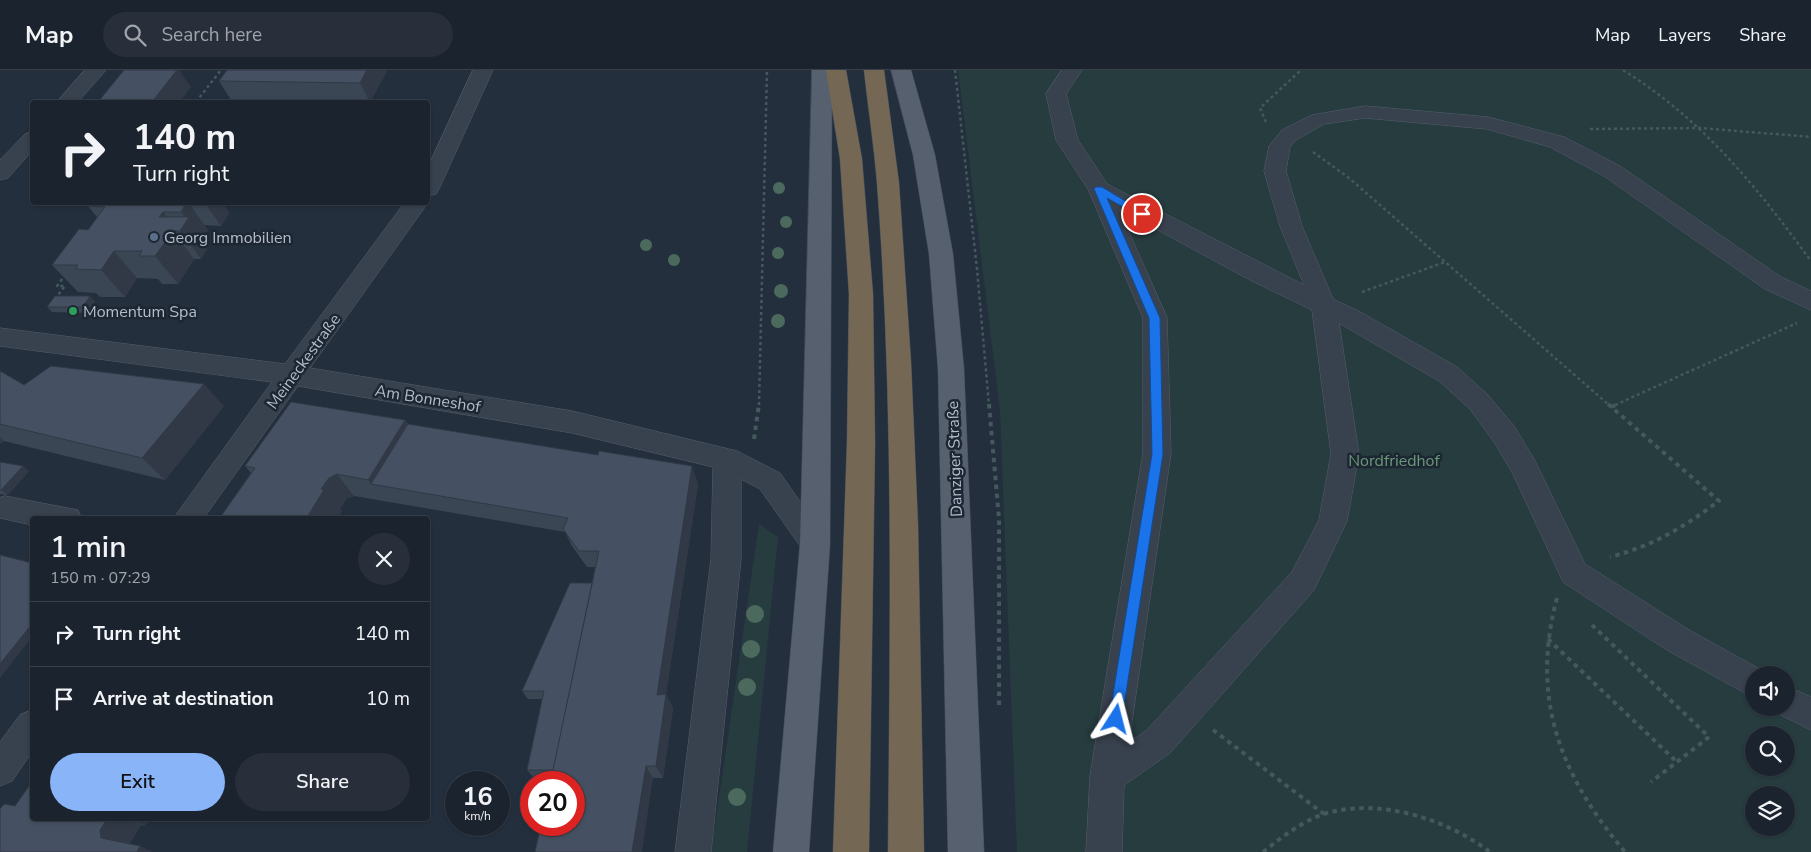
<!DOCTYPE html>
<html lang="en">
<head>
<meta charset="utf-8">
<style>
  :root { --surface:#1b232e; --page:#282f3a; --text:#f1f3f6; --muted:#a0a4aa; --line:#39404a; --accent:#8ab4f8 }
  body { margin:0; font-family:"Nunito Sans",sans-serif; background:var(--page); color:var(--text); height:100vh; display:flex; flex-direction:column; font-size:19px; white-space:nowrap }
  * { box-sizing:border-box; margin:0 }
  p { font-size:16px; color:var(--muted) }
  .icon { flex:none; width:28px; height:28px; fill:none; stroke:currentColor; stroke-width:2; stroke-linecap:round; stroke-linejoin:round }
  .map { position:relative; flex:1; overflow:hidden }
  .side { position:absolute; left:30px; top:446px; width:400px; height:305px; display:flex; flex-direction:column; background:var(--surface); border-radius:5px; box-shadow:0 1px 4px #0004,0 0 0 1px var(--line) }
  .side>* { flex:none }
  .top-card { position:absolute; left:30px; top:30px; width:400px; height:105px; border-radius:5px; box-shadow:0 1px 4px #0004,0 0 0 1px var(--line); background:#1b232e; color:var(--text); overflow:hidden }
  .tools { position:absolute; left:1745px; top:596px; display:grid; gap:10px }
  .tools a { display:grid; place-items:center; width:50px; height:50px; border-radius:50%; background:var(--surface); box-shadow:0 1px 4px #0004,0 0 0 1px var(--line); font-size:25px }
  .speed { position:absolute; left:445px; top:701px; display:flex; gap:10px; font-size:25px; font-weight:700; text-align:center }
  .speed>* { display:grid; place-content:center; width:65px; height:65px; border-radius:50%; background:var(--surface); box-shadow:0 1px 4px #0004,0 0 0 1px var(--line); line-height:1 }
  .speed small { font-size:12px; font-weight:400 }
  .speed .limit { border:8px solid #d22; background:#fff; color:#111 }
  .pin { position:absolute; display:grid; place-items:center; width:42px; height:42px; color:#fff; margin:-21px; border:2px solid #fff; border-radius:50%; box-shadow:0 1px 5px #0007 }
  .me { position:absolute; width:55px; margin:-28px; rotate:9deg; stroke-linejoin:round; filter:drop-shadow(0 0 4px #0008) }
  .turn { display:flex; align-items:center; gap:18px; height:105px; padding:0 20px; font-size:22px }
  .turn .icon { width:65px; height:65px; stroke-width:2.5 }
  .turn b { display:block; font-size:35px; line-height:42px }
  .round { display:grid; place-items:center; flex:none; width:52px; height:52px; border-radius:26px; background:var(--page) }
  .head { display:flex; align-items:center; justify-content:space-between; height:85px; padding:0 20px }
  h1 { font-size:30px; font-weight:600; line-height:38px }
  .action { display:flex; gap:10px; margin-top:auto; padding:10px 20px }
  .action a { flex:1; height:58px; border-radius:30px; background:var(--accent); color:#111; font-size:20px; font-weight:600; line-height:58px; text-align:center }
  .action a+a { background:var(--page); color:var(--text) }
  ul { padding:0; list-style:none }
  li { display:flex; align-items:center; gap:15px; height:65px; padding:0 20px; border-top:1px solid var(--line) }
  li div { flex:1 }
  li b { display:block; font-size:19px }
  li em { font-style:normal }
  header { display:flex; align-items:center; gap:30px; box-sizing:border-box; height:70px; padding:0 25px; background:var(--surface); border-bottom:1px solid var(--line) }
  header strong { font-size:24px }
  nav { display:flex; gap:28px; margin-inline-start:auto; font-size:18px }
  .search { width:350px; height:45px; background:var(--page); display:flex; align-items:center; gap:12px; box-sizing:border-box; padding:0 18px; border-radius:28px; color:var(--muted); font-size:19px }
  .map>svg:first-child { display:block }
</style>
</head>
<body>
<header>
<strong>Map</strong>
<div class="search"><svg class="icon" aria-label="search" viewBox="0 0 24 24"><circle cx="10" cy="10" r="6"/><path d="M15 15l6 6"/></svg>Search here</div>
<nav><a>Map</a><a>Layers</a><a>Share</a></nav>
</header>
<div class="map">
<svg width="1811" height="782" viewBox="0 0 1811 782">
  <rect width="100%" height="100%" fill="#242f3e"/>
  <g fill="#263c3f" fill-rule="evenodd">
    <path d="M958,0H1811V782H1017L1000,340ZM1754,605H1786V638H1754ZM1754,665H1786V698H1754ZM1754,725H1786V758H1754Z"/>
    <polygon points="759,454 778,467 747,782 711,782"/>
  </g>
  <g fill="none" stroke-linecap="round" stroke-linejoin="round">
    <defs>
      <g id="minor">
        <polygon points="85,0 106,0 78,32 57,32"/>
        <polygon points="473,0 493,0 439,119 436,124 428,126 428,97"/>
        <path d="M1062,0H1082L1066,24L1078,70L1107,114L1304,215L1280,156L1264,101L1269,76L1282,60L1312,45L1365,36L1488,47L1564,67L1620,96L1781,207L1811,221V240L1765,219L1604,106L1550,77L1487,59L1365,48L1324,54L1296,70L1290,77L1286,101L1302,156L1333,229L1362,243L1457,297L1488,325L1514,356L1535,391L1585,494L1689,560L1765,602L1766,605H1754V628L1667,580L1563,512L1513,404L1494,372L1470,339L1439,311L1339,253L1359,384L1347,451L1314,520L1170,683L1124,715L1122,782H1086L1090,706L1143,383V248L1088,119L1056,70L1046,24ZM1119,139L1252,211L1312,240L1331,384L1319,450L1292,502L1146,661L1129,672L1171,383L1167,248Z"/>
        <polygon points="32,62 32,81 8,108 0,110 0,90 25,64"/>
        <polygon points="428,131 428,132 425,137 310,298 572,341 737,381 780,403 830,474 825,483 815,486 805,483 760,419 741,409 741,489 711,782 675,782 711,489 713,397 572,363 298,316 203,449 173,449 272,312 0,276 0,258 285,294 405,132"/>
        <polygon points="5,426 78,440 82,449 32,449 32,455 0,448 0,428"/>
        <polygon points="1786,616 1811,627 1811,660 1775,642 1773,638 1786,638"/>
        <polygon points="32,640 32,682 12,711 0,716 0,672 20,645"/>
      </g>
      <g id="major">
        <polygon points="812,0 832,0 830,474 809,782 773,782 800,474"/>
        <polygon points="891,0 911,0 935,85 953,184 964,299 984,782 948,782 938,299 929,184 913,85"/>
      </g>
      <g id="highway">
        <polygon points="826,0 846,0 862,89 873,224 875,372 869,782 833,782 847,372 849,224 840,89"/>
        <path d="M864,0H884L899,113L911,292L918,455L924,782H888C890,559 894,335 877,113C874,75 868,38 864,0Z"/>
      </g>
    </defs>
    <use href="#minor" stroke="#565f6c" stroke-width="1"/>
    <use href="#major" stroke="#414a57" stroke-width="1"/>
    <use href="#highway" stroke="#434c59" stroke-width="1"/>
    <g stroke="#44595c" stroke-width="2.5" stroke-dasharray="3 3" stroke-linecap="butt">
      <polyline points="955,0 977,199 989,335"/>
      <path d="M1623,0C1703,50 1756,116 1811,191"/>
      <polyline points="196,32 221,0"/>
      <polyline points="1266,52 1260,38 1301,0"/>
      <polyline points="1590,59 1701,58 1811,67"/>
      <polyline points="1313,82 1349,108 1609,335"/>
      <polyline points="1362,222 1445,192"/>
      <polyline points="55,229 65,216 57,216 65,205"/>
      <polyline points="759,335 767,0"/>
      <polyline points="1615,335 1797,253"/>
    </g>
    <g stroke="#44595c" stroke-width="4" stroke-dasharray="4.5 4.5" stroke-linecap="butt">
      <polyline points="989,334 999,449 999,635"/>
      <path d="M1608,334L1719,431C1682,458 1655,475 1610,487"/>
      <polyline points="1611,337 1618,334"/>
      <polyline points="754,369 759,334"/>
      <path d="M1557,528C1530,628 1560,705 1625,782"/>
      <polyline points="1592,555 1709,667 1651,712"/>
      <polyline points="1548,569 1677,692"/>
      <polyline points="1213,660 1324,744"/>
      <path d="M1263,782C1282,767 1301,752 1324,744C1378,727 1447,749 1490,782"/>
    </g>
    <use href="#minor" fill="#38414e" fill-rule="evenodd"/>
    <use href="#major" fill="#56606e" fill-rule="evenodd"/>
    <use href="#highway" fill="#746855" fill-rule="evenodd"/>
  </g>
  <g fill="#4b6a5d">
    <circle cx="779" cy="118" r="6"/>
    <circle cx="786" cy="152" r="6"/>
    <circle cx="646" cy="175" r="6"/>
    <circle cx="778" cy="183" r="6"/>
    <circle cx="674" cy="190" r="6"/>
    <circle cx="781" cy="221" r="7"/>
    <circle cx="778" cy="251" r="7"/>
    <circle cx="755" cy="544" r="9"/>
    <circle cx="751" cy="579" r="9"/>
    <circle cx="747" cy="617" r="9"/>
    <circle cx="737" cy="727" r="9"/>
  </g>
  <g fill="#3b4654">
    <polygon points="367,0 386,0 387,1 370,32 231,30 219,11"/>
    <polygon points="90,132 222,132 229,143 221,156 204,155 208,160 203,167 209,175 201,189 194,189 178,214 162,214 158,209 137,208 125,227 100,227 96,223 78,222 52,195 88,160 97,147 88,136"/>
    <polygon points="95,232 88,243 52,242 47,237"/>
    <polygon points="0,301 24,315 224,336 165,410 4,371 0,374"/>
    <polygon points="405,350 408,354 698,414 666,624 673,638 663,708 533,707 527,700 542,629 528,629 522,621 592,513 595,497 587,497 572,476 565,462 354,426 346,429 340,439 342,441 337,449 219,449 251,403 245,396"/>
    <polygon points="0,392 29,401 8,425 0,424"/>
    <polygon points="15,736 32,749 150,749 145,756 141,755 130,773 130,774 140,776 150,781 0,782"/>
  </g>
  <g fill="#303945">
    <polygon points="177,0 179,0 191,17 180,32 152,32"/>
    <polygon points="367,0 386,0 387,1 370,32 360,13"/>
    <polygon points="188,132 208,160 203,167 209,175 201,189 180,161 187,150 181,142"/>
    <polygon points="204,132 222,132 229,143 221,156"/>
    <polygon points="163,142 177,161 173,161 194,189 178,214 155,186 159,147"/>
    <polygon points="114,181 137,208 125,227 101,200"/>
    <polygon points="90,226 95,232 88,243 83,237"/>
    <polygon points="204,314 224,336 165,410 142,388"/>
    <polygon points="405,350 419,372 371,414 368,410"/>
    <polygon points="0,367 4,371 0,374"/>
    <polygon points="23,396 29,401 8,425 1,420"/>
    <polygon points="692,396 698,414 664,638 657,625"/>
    <polygon points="337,404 354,426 346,429 340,439 342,441 337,449 306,449 321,419 329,408"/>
    <polygon points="32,554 32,567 0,608 0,594"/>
    <polygon points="666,624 673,638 663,708 656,696"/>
    <polygon points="646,696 653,708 642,782 632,782"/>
    <polygon points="107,749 128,749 141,755 130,773 131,781 101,768 100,760"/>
    <polygon points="130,749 150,749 145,756"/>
    <polygon points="140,776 153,782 137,782"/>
  </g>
  <g fill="#455162" stroke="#303945">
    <polygon points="124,0 177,0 152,32 98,32"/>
    <polygon points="227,0 367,0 360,13 219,11"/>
    <polygon points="90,132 187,132 181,142 163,142 159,147 189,147 180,161 173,161 155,186 139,186 142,181 114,181 101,200 75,199 78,195 52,195 79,159 88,160 105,137 88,136"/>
    <polygon points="55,226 90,226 83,237 47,237"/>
    <polygon points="51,296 204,314 142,388 0,354 0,301 24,315"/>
    <polygon points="291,332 405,350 368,410 337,404 329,408 321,419 324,420 306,449 219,449 255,398 245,396"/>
    <polygon points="408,354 598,385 599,381 692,396 657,625 666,624 656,696 646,696 632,782 535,782 541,755 574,755 574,712 550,712 599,481 579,481 563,459 568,448 371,414"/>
    <polygon points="0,392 23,396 1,420 0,420"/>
    <polygon points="0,485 32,493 32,554 0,594"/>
    <polygon points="570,513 592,513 553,700 527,700 544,621 522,621"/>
    <polygon points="32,712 32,749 107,749 100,760 101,768 140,776 137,782 0,782 0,739 4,734 15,736"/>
  </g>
  <polygon fill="#1a73e8" stroke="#114b97" points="1096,117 1102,117 1147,144 1146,146 1139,146 1107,128 1160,248 1163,384 1122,649 1121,654 1116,656 1111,654 1109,649 1152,384 1149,248 1094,119"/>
  <circle fill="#5c6f8a" stroke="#1d2633" stroke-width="2" cx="154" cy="167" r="5"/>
  <circle fill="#2e9e5b" stroke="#1d2633" stroke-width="2" cx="73" cy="241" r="5"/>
  <g text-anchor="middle" stroke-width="5" stroke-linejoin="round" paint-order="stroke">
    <g font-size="16" fill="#b4bcc9" stroke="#1d2633" text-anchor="start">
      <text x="164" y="173">Georg Immobilien</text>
      <text x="83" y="247">Momentum Spa</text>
    </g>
    <g font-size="16" fill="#b4bcc9" stroke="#1d2633">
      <text transform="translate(303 291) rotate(-54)" y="6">Meineckestraße</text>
      <text transform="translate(428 328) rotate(9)" y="6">Am Bonneshof</text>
      <text transform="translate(954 389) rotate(-92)" y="6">Danziger Straße</text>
    </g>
    <g font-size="16" fill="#6b9a76" stroke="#1d2633">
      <text x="1394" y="396">Nordfriedhof</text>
    </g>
  </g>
</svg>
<div class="tools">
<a><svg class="icon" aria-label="sound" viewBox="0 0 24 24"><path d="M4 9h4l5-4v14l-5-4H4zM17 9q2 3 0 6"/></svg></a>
<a><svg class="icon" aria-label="search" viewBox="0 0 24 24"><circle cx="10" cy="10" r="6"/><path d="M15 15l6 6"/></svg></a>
<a><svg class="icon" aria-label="layers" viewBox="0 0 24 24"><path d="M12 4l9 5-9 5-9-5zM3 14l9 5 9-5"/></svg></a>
</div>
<div class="speed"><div>16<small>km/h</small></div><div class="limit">20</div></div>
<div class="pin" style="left:1142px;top:144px;background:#d93025"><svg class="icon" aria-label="arrive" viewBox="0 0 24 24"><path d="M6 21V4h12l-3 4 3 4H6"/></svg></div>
<svg class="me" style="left:1116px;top:649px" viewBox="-20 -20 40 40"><path d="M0-17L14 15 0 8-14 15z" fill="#1a73e8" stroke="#fff" stroke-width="4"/></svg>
<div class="top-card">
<div class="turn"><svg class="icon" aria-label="right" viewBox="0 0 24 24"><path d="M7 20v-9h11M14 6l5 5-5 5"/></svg><div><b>140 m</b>Turn right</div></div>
</div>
<section class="side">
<div class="head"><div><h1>1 min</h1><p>150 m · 07:29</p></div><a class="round"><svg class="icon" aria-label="close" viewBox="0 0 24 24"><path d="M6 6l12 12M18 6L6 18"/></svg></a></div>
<ul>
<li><svg class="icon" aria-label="right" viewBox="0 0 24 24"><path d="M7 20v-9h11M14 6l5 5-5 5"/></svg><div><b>Turn right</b></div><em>140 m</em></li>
<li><svg class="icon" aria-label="arrive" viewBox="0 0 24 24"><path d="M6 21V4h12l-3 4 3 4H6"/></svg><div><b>Arrive at destination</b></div><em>10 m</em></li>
</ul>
<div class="action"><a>Exit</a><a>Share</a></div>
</section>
</div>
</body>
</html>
